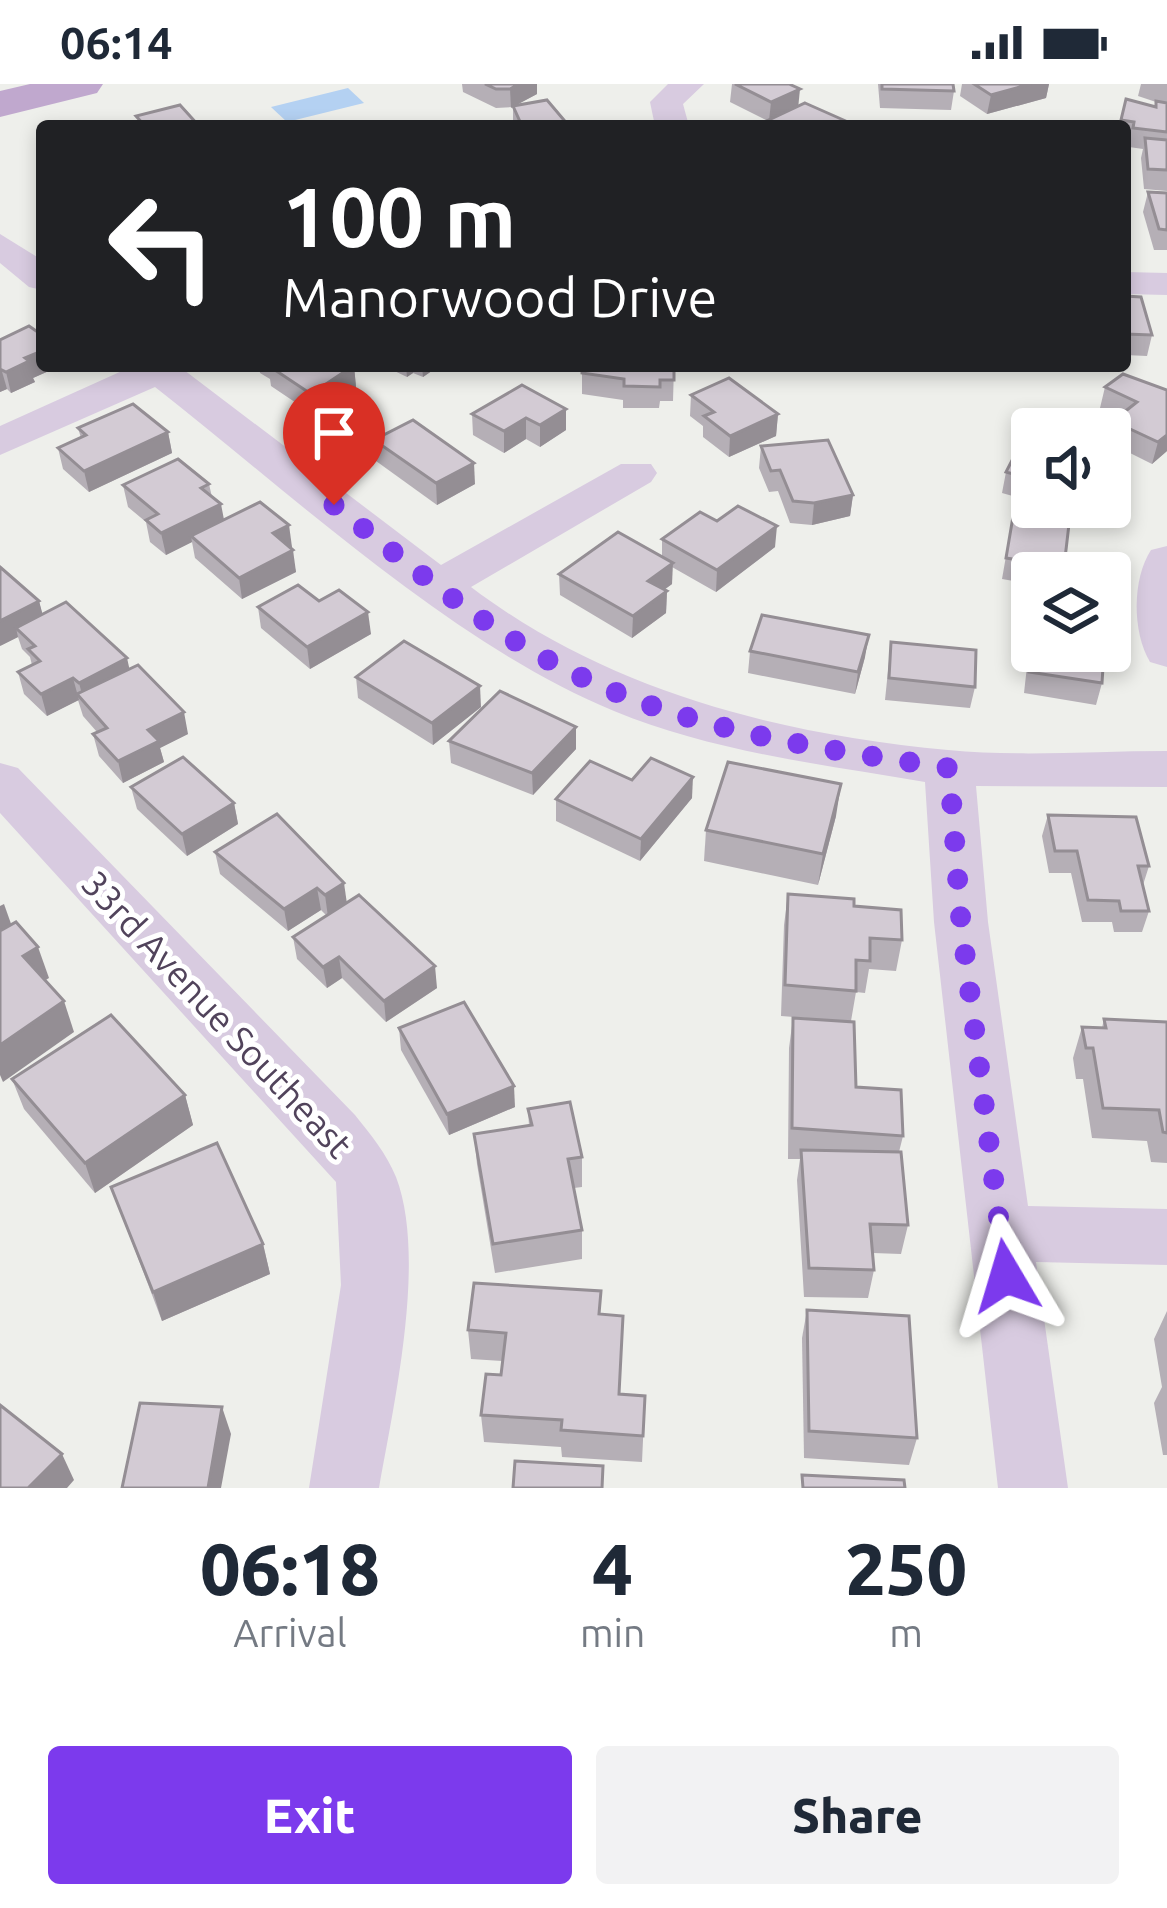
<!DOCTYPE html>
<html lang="en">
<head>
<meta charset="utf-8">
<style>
  :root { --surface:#fff; --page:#f2f2f3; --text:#1f2937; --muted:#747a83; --accent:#7c3aed }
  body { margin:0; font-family:Ubuntu,sans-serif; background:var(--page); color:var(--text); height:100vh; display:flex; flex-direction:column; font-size:45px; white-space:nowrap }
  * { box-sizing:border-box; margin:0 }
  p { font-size:39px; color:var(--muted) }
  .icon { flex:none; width:66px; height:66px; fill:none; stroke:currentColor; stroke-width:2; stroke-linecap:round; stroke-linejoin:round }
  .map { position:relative; height:1404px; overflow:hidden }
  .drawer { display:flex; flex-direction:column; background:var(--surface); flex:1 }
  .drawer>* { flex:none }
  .hud { position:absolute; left:36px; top:36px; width:1095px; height:252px; border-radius:12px; box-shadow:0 6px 18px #0003; background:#202124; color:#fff; overflow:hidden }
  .buttons { position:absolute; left:1011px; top:324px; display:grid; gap:24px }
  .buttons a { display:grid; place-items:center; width:120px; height:120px; border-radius:12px; background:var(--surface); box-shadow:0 6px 18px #0003; font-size:60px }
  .pin { position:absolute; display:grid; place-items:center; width:102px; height:102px; color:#fff; margin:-123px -51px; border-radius:50% 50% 50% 0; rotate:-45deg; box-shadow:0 0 12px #0007 }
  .pin .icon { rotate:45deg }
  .me { position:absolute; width:132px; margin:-66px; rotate:353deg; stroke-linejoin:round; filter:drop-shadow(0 0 9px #0008) }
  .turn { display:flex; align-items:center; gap:42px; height:252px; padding:0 48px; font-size:54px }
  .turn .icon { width:156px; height:156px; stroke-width:2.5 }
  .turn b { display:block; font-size:84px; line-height:102px }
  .eta { display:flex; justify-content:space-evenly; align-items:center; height:204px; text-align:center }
  .eta b { font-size:72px; font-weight:800; line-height:84px }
  .button { display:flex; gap:24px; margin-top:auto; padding:24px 48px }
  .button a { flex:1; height:138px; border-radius:12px; background:var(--accent); color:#fff; font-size:48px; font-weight:800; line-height:138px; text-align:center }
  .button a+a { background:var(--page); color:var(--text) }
  .status { display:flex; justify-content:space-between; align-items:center; height:84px; padding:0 60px; background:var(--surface); direction:ltr }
  .status svg { height:33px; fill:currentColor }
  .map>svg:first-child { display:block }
</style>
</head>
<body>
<div class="status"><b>06:14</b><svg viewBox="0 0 49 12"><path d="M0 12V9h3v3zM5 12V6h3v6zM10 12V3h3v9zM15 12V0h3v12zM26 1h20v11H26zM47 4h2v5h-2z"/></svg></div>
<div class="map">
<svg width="1167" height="1404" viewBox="0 0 1167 1404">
  <rect width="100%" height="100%" fill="#eeefeb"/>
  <polygon fill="#b4d1f2" points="348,4 364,19 287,38 271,23"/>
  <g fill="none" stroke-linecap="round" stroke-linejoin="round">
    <g fill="#d8cbe0" fill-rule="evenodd">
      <polygon points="668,0 704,0 683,20 689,42 655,42 650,18"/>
      <polygon points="0,150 42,176 42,206 29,203 0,179"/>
      <polygon points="1125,188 1167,189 1167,211 1125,210"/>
      <path d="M133,282H187L184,286L441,481L621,380H651L657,389L651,398L471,503C608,607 778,650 948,666C1020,673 1095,667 1167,667V703L976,702L988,838L1028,1122L1167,1125V1181L1036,1178L1068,1404H998L934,838L925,698C821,680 713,668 614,627C453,561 293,411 155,303L0,371V342Z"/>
      <path d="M1167,462V583L1150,578C1132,548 1132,495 1151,466Z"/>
      <path d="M0,679L18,684L355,1031C371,1051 386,1069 396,1093C427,1174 394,1319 379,1404H309L341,1201L336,1098L0,729Z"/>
    </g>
    <polygon fill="#c0a8ce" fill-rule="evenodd" points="30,0 103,0 97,9 0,33 0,7"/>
  </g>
  <g fill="#b5afb6">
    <polygon points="462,0 537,0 537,10 514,22 569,42 513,42 513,23 496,24 463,8"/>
    <polygon points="732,0 789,0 798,22 857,42 760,42 768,37 730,18"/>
    <polygon points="878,0 953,0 954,7 951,26 880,24"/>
    <polygon points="962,0 1049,0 1046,14 987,30 960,12"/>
    <polygon points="1141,0 1167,0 1167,107 1144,105 1141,74 1143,65 1129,63 1130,58 1125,57 1125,42 1120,42 1126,15 1156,23 1156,18 1138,12"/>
    <polygon points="1148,108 1167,109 1167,166 1154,166 1143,128"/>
    <polygon points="1125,212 1152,251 1147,272 1125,271"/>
    <polygon points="0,256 60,282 33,294 35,298 11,309 7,305 0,308"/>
    <polygon points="259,282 354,282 356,303 314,331 271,302 270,295 260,289"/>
    <polygon points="384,282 439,282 423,293 413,289 407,293"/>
    <polygon points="582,282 674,282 673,317 660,317 659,324 623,324 623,316 582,310"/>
    <polygon points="522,301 566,346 540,363 526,355 504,369 473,351 472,330"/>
    <polygon points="1105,303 1167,306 1167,367 1152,380 1110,359 1113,337 1118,333 1100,324"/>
    <polygon points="691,311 778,330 776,352 729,373 703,353 703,342 690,332"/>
    <polygon points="78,344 168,348 172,369 89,408 63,385 58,364 81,354"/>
    <polygon points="1032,354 1032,423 1081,423 1078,430 1070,428 1062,489 1032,489 1032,500 1002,495 1016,415 1030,417 1002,409 1006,388"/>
    <polygon points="374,356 475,400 437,421 376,377"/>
    <polygon points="761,362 853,411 850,432 812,441 790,439 778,407 769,408 759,384"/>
    <polygon points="209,400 212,413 224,436 292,463 290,464 296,488 242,515 195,474 192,458 166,471 150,458 146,438 128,423 123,401"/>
    <polygon points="662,455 775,463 716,508 672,483 672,500 664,506 667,507 666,529 632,554 560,511 559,490 662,473"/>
    <polygon points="39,517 42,530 129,585 188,650 160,664 164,678 123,699 99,672 93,650 97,648 83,632 78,616 47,632 24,610 18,588 32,581 30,573 22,565 18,553 0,562"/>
    <polygon points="319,517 371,550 310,585 261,544 258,523"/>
    <polygon points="1032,538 1032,567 1102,599 1096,621 1024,609"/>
    <polygon points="891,558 975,603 970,624 885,616"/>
    <polygon points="750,567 865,573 855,610 748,589"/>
    <polygon points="356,593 481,623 433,661 358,614"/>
    <polygon points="449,657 576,665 533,711 451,679"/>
    <polygon points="632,696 692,714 640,777 556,737 556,715"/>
    <polygon points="131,703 234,719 238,740 187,772 137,725"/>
    <polygon points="277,730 347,819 437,904 386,938 342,894 327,904 297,875 293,853 327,832 321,826 288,847 220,790 215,768"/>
    <polygon points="1048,731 1149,782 1143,801 1149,827 1142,848 1114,848 1112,838 1082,838 1071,789 1049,789 1042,752"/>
    <polygon points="836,732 818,801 704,777 706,746"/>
    <polygon points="788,810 854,822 902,856 896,887 869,885 865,909 856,908 851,937 856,1003 903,1052 899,1068 908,1141 901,1170 873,1169 874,1186 868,1214 804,1213 797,1096 800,1075 788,1075 789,964 793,934 820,935 781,932 784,841"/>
    <polygon points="1104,935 1167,938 1167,1079 1151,1078 1147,1057 1092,1054 1083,995 1076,995 1073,974 1082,943 1102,944"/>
    <polygon points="399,944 515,1023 449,1051 401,966"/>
    <polygon points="12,995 185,1011 193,1041 95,1109 24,1025"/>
    <polygon points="528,1025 582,1073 582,1103 574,1104 582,1146 582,1175 495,1189 477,1080 474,1050 529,1042"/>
    <polygon points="111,1103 263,1160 270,1190 162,1237"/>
    <polygon points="807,1226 917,1354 909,1381 804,1374 802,1254"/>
    <polygon points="1167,1227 1167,1371 1163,1371 1154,1319 1162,1303 1154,1255"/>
    <polygon points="600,1230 619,1310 645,1312 642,1378 562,1373 561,1363 484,1358 481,1331 501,1291 502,1277 471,1275 468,1246"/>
  </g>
  <g fill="#948e94">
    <polygon points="519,0 537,0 537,10 511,24 510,5"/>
    <polygon points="1031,0 1049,0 1046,14 987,30 991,11"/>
    <polygon points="800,5 798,25 769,37 771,18"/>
    <polygon points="42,267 42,282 60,282 33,294 35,298 11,309 6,288 25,274"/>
    <polygon points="354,282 356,303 314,331 311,310"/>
    <polygon points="406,282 413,282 413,289 407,293"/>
    <polygon points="422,282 439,282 423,293"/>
    <polygon points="1,284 7,305 0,308 0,285"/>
    <polygon points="566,325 566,346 540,363 540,341"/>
    <polygon points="778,330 776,352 729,373 730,352"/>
    <polygon points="526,334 526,355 504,369 504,347"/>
    <polygon points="168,348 172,369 89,408 84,387"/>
    <polygon points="1167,351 1167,367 1152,380 1158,358"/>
    <polygon points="474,379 475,400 437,421 436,399"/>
    <polygon points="853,411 850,432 812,441 814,419"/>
    <polygon points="221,420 225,441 191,452 192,458 166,471 161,449"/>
    <polygon points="289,441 292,463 276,471 273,449"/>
    <polygon points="777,442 775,463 716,508 717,486"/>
    <polygon points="293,466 296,488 242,515 239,494"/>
    <polygon points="673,479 672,500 647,518 648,497"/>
    <polygon points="667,507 666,529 632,554 633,532"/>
    <polygon points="39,517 45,539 16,544 18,553 0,562 0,537"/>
    <polygon points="368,528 371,550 310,585 307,563"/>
    <polygon points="869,551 865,573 855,610 858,588"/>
    <polygon points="127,574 132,596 85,621 79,599"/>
    <polygon points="73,594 79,616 47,632 41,610"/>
    <polygon points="480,602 481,623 433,661 432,639"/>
    <polygon points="184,628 188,650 160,664 164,678 123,699 118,677 148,646"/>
    <polygon points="576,643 576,665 533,711 532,689"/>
    <polygon points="693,693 692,714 640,777 641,755"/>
    <polygon points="841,700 836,732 818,801 823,770"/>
    <polygon points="234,719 238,740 187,772 182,750"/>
    <polygon points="344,799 347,820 328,833 325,811"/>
    <polygon points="317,804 321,826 288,847 284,825"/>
    <polygon points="4,820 15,851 0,860 0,822"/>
    <polygon points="38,863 49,894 34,903 23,872"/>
    <polygon points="339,873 342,894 327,904 323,883"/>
    <polygon points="435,882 437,904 386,938 384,917"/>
    <polygon points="64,917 74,948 3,998 0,991 0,961"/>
    <polygon points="514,1002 515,1023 449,1051 447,1030"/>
    <polygon points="185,1011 193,1041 95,1109 85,1079"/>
    <polygon points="263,1160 270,1190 162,1237 153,1208"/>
    <polygon points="222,1323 231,1350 221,1404 208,1404"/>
    <polygon points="62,1370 74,1396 67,1404 28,1404"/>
  </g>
  <g fill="#d3cbd4" stroke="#948e94" stroke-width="3">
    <polygon points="485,0 519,0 510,5 496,5"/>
    <polygon points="735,0 789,0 800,5 771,18"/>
    <polygon points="882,0 953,0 954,7 882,5"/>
    <polygon points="974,0 1031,0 991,11"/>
    <polygon points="1126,15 1156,23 1156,17 1167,19 1167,48 1133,44 1134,38 1121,36"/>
    <polygon points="547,16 569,42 522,42 513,22"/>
    <polygon points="805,19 857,42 764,42 760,40"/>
    <polygon points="180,21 199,42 145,42 136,32"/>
    <polygon points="1145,54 1167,56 1167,86 1148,85"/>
    <polygon points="1148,108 1167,109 1167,146 1159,145"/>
    <polygon points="1125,212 1141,213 1152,251 1125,250"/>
    <polygon points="29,242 42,251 42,267 25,274 29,277 6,288 0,285 0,256"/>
    <polygon points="269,282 353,282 311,310"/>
    <polygon points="582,282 674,282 674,296 660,296 660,303 624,302 624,295 582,289"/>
    <polygon points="1123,290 1167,306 1167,351 1158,358 1113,337 1137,318 1105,303"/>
    <polygon points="729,294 778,330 730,352 704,332 714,328 691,311"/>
    <polygon points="522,301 566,325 540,341 526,334 504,347 472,330"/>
    <polygon points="133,320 168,348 84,387 58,364 86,351 78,344"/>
    <polygon points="413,336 474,379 436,399 374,356"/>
    <polygon points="1032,354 1032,395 1006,388 1022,357 1030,359"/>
    <polygon points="828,356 853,411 814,419 793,417 780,386 771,387 761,362"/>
    <polygon points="178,375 209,400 201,404 221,420 161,449 146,436 158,430 123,401"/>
    <polygon points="1016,415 1032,417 1032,423 1071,423 1064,483 1006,474"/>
    <polygon points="260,418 289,441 273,449 293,466 239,494 191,452"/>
    <polygon points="738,422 777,442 717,486 662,455 700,428 717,437"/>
    <polygon points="618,448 673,479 648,497 667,507 633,532 559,490"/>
    <polygon points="0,483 39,517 0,537"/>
    <polygon points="298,501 319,517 339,506 368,528 307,563 258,523"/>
    <polygon points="66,518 127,574 79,599 73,594 41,610 18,588 40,577 28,565 35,562 16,544"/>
    <polygon points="762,531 869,551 858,588 750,567"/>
    <polygon points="404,557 480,602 432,639 356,593"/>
    <polygon points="1032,557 1032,567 1104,567 1102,599 1029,588"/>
    <polygon points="891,558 976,566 975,603 889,594"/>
    <polygon points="138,581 184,628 148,646 159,657 118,677 93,650 107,644 77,610"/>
    <polygon points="500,607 576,643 532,689 449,657"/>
    <polygon points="183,673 234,719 182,750 131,703"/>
    <polygon points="651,674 693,693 641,755 556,715 590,677 632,696"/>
    <polygon points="728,678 841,700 823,770 706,746"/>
    <polygon points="277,730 344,799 325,811 317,804 284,825 215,768"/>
    <polygon points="1048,731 1136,733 1149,782 1138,782 1149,827 1121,827 1119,817 1088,816 1077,767 1055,767"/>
    <polygon points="788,810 854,815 854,822 901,826 902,856 870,854 870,877 856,876 856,907 785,901"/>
    <polygon points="359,811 435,882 384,917 339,873 323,883 293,853"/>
    <polygon points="16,838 38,863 23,872 64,917 0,961 0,847"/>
    <polygon points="464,918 514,1002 447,1030 399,944"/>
    <polygon points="111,931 185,1011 85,1079 12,995"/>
    <polygon points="793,934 854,938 856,1003 901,1006 903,1052 792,1044"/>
    <polygon points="1104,935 1167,938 1167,1049 1163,1048 1159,1026 1103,1024 1093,964 1086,964 1082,943 1106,944"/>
    <polygon points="570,1018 582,1073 568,1075 582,1146 493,1160 474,1050 532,1041 528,1025"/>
    <polygon points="217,1059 263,1160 153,1208 111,1103"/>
    <polygon points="801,1066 901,1068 908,1141 870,1140 874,1186 809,1184"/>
    <polygon points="474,1199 601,1207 599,1230 623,1232 619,1310 645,1312 643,1352 561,1346 562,1336 481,1331 486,1290 501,1291 506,1249 468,1246"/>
    <polygon points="807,1226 909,1232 917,1354 809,1347"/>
    <polygon points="140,1319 222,1323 208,1404 122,1404"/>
    <polygon points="0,1321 62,1370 28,1404 0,1404"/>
    <polygon points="515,1377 603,1382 602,1404 513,1404"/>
    <polygon points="802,1391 904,1396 905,1404 803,1404"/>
  </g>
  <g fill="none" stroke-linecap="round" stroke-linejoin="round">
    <path stroke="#7c3aed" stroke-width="21" stroke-dasharray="0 37.8" d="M334,421C408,479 482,544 567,586C687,647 817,664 949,684L961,838L1006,1192"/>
  </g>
  <g text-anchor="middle" stroke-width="10" stroke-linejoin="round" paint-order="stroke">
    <g font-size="36" fill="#51435b" stroke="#fff">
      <text transform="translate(217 930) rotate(47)" y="13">33rd Avenue Southeast</text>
    </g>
  </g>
</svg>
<div class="buttons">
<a><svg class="icon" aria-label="sound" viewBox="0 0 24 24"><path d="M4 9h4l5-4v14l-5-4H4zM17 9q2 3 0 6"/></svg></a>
<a><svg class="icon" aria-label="layers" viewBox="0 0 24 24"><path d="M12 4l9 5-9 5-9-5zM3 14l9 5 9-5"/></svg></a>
</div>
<div class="pin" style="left:334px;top:421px;background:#d93025"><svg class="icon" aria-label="arrive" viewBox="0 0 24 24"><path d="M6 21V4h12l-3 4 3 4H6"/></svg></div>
<svg class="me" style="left:1006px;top:1192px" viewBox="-20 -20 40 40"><path d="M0-17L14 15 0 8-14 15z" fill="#7c3aed" stroke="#fff" stroke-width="4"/></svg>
<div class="hud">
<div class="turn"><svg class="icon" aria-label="left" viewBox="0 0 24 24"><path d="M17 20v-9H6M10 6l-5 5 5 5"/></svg><div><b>100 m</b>Manorwood Drive</div></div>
</div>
</div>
<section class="drawer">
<div class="eta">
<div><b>06:18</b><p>Arrival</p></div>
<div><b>4</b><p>min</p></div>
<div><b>250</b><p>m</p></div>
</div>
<div class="button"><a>Exit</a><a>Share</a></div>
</section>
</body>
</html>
